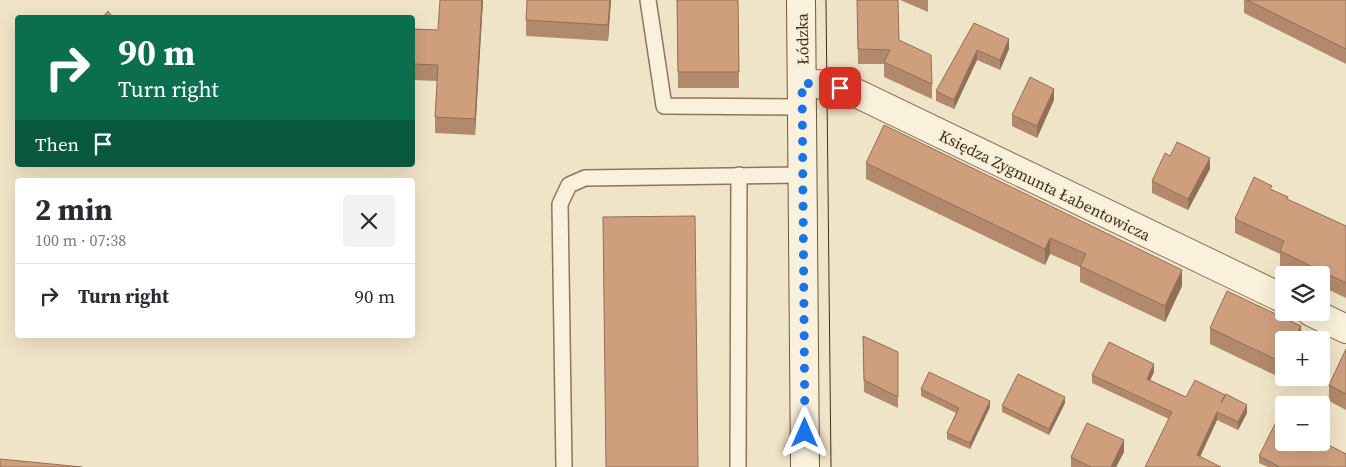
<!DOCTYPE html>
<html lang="en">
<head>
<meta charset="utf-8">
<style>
  :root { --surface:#fff; --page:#f2f2f3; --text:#2b2b33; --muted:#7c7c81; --line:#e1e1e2 }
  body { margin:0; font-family:"Source Serif 4",serif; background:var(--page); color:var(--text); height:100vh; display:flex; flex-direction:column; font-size:19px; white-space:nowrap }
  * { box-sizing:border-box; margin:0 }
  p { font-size:16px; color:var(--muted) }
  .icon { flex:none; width:28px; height:28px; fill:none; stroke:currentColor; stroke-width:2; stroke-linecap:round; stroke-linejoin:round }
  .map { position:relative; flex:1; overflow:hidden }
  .details { position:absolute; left:15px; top:178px; width:400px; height:160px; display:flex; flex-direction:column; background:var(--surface); border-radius:5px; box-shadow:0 5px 20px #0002 }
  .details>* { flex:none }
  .banner { position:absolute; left:15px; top:15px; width:400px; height:152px; border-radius:5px; box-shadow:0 5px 20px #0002; background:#0b6e4f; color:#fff; overflow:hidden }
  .tools { position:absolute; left:1275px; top:266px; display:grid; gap:10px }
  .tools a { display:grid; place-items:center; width:55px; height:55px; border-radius:5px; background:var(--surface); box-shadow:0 5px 20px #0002; font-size:25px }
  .pin { position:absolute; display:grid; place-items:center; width:42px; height:42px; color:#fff; margin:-21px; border-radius:10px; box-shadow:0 2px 8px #0006 }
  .me { position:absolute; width:55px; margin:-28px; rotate:0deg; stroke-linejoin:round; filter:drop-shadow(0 0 4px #0008) }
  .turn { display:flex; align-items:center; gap:18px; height:105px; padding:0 20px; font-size:22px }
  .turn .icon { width:65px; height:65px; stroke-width:2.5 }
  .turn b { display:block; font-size:35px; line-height:42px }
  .then { display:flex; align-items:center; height:48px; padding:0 20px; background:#0003; gap:10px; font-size:19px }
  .round { display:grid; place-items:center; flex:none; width:52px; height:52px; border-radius:5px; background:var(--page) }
  .summary { display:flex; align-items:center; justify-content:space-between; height:85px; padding:0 20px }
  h1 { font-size:30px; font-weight:700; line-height:38px }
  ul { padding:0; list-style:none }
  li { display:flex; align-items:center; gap:15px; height:65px; padding:0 20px; border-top:1px solid var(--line) }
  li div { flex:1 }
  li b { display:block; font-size:19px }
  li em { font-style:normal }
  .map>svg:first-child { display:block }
</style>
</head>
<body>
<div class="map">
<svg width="1346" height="467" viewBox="0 0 1346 467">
  <rect width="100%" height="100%" fill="#f0e4c8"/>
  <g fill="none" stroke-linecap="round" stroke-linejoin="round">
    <defs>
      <g id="service">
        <polyline points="648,0 664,106 802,107"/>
        <polyline points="564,467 560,204 569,185 585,178 803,175"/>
        <polyline points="738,467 739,175"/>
      </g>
      <g id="minor">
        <polyline points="802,83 827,85 854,92 1284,299"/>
        <polyline points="1311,312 1346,329"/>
      </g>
      <polyline id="secondary" points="801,0 805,467"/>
    </defs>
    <use href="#service" stroke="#8d765c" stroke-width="18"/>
    <use href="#minor" stroke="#8d765c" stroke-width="30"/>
    <use href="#secondary" stroke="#6f573f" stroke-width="30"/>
    <use href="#service" stroke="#faf1dc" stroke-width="15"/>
    <use href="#minor" stroke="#faf1dc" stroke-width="28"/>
    <use href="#secondary" stroke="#faf1dc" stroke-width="28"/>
    <polyline stroke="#3d2e20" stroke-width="1" points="826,0 831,467"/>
  </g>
  <g fill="#b2896c">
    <polygon points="483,0 475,135 435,133 435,117 437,81 412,80 412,29 438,30"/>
    <polygon points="611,0 608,41 526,36 526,20"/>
    <polygon points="677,0 738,0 739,88 678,88"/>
    <polygon points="857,0 899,40 932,84 932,99 884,77 884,64 858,64"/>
    <polygon points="900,0 928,0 928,12"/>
    <polygon points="1244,0 1346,0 1346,64 1244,13"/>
    <polygon points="974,23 1009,49 1000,70 977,60 954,109 936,101 936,91"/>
    <polygon points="1054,100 1037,138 1012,126 1012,115"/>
    <polygon points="1170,156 1210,169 1188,210 1152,193 1152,181"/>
    <polygon points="866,163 1182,286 1165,322 1080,282 1080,267 1050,254 1045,265 866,179"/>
    <polygon points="1272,190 1288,200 1346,226 1346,298 1321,286 1321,275 1298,275 1280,266 1280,254 1235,233 1235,219"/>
    <polygon points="1210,328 1301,340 1284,340 1284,378 1283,379 1210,344"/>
    <polygon points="863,336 898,352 898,408 864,392"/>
    <polygon points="1346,349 1346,410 1329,401 1329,385"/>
    <polygon points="1154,372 1150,380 1186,397 1247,413 1238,430 1217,420 1200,457 1145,467 1169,419 1092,383 1092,375"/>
    <polygon points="921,389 990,407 970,449 947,439 947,433 956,413 921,396"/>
    <polygon points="1065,403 1049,435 1002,412 1002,406"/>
    <polygon points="1124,452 1116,467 1071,467 1071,457"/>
    <polygon points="1259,456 1346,467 1268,467 1259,463"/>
  </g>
  <g fill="#916f58">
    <polygon points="482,0 483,0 475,135 475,119"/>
    <polygon points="610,0 611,0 608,41 608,25"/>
    <polygon points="1009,39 1009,49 1000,70 1000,60"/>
    <polygon points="977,50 977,60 954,109 954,100"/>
    <polygon points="1054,89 1054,100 1037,138 1037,126"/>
    <polygon points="1210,158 1210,169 1188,210 1188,199"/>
    <polygon points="1050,238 1050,254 1045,265 1045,249"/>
    <polygon points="1182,270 1182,286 1165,322 1165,306"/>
    <polygon points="1301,326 1301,340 1294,340"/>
    <polygon points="1284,362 1284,378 1283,379 1283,363"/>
    <polygon points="1154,364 1154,372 1147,387 1147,379"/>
    <polygon points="1065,397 1065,403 1049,435 1049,429"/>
    <polygon points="990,401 990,407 970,449 970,443"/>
    <polygon points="1247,405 1247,413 1238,430 1238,422"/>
    <polygon points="1217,412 1217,420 1197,463 1197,455"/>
    <polygon points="1124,440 1124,452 1116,467 1111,467"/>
  </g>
  <g fill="#cf9f7d" stroke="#916f58">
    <polygon points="440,0 482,0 475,119 435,117 438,65 412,64 412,29 438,30"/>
    <polygon points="527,0 610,0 608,25 526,20"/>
    <polygon points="677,0 738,0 739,72 678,72"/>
    <polygon points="857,0 898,0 899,40 931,55 932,84 884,62 890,50 858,49"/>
    <polygon points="1247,0 1346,0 1346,49"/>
    <polygon points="108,11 113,18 102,18"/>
    <polygon points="974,23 1009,39 1000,60 977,50 954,100 936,91"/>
    <polygon points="1030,77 1054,89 1037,126 1012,115"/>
    <polygon points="884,125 1182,270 1165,306 1080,266 1086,254 1050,238 1045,249 866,163"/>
    <polygon points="1177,142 1210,158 1188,199 1152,181 1165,153 1170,156"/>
    <polygon points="1254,177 1272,186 1270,189 1288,197 1287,199 1346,226 1346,283 1280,251 1284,241 1235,219"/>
    <polygon points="695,216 698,467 606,467 603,217"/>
    <polygon points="1227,291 1301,326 1294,340 1284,340 1284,362 1283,363 1210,328"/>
    <polygon points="863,336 898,352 898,397 864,380"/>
    <polygon points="1109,342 1154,364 1147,379 1186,397 1195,380 1225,395 1221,403 1226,394 1247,405 1238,422 1217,412 1197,455 1221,467 1145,467 1172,412 1092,375"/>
    <polygon points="1346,349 1346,394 1329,385"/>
    <polygon points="929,372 990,401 970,443 947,433 959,408 921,389"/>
    <polygon points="1018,374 1065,397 1049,429 1002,406"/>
    <polygon points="1276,422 1284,426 1284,442 1319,443 1321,442 1321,441 1346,454 1346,467 1280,467 1259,456"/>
    <polygon points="1087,423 1124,440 1111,467 1091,467 1071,457"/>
    <polygon points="0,459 82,467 0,467"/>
  </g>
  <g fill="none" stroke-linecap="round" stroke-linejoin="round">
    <polyline stroke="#1a73e8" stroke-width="9" stroke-dasharray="0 16.2" points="805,433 802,83 827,85 840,88"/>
  </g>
  <g text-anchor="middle" stroke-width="4" stroke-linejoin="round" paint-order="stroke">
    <g font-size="16" fill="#3d2e20" stroke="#f7eed8">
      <text transform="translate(802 39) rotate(-91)" y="6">Łódzka</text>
      <text transform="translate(1045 185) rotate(26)" y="6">Księdza Zygmunta Łabentowicza</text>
    </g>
  </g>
</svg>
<div class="tools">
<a><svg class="icon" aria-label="layers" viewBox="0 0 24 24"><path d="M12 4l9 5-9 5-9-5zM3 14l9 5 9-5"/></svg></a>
<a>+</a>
<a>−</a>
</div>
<div class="pin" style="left:840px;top:88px;background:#d93025"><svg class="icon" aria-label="arrive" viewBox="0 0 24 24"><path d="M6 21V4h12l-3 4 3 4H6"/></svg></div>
<svg class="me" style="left:805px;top:433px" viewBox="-20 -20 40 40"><path d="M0-17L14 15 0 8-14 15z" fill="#1a73e8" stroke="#fff" stroke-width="4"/></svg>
<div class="banner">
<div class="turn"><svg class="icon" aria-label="right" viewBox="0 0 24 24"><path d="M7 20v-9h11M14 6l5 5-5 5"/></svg><div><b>90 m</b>Turn right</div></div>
<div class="then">Then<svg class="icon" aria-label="arrive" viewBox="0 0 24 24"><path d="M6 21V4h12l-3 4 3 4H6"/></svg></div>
</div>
<section class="details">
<div class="summary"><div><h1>2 min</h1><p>100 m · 07:38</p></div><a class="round"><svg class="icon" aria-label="close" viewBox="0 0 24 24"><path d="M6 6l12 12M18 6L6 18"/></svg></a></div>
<ul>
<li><svg class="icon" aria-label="right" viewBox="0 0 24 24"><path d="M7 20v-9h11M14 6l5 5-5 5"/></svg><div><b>Turn right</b></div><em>90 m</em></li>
</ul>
</section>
</div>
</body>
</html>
